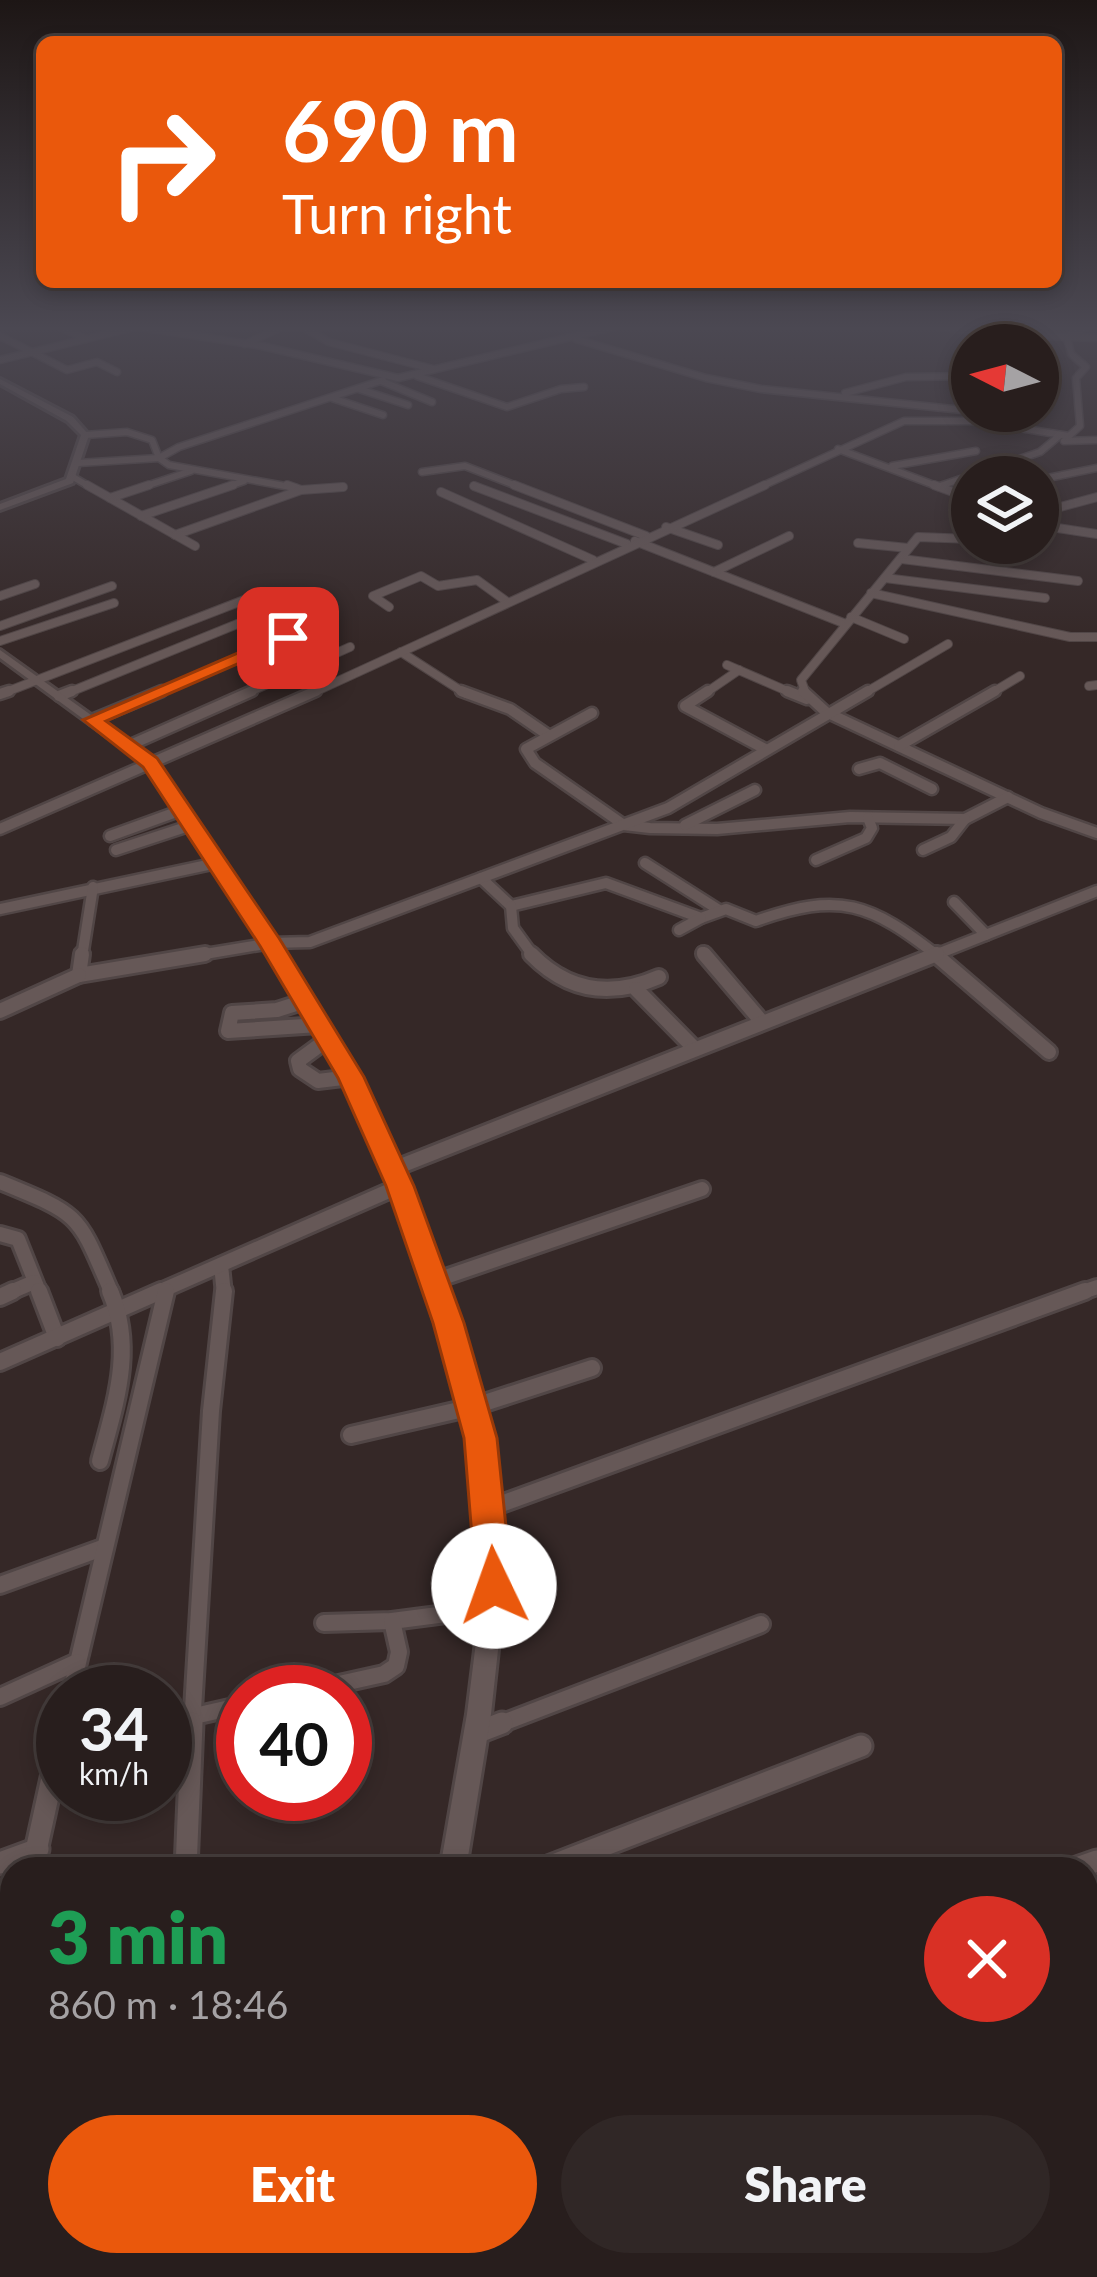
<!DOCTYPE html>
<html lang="en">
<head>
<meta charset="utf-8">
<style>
  :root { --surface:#281e1d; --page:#302726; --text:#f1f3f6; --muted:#a5a2a4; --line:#443c3b; --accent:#ea580c }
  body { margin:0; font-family:Lato,sans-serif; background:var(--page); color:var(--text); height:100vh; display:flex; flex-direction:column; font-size:45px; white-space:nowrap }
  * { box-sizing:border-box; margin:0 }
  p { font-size:39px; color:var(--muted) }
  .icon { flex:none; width:66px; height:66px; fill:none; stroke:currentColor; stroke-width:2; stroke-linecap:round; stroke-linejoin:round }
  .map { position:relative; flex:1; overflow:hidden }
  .side { position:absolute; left:0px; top:1857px; width:1098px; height:420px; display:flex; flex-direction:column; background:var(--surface); border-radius:36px 36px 0 0; box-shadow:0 6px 18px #0003,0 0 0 3px var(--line) }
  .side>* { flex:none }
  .top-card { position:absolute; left:36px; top:36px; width:1026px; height:252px; border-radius:18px; box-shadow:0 6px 18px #0003,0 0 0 3px var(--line); background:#ea580c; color:#fff; overflow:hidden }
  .needle { width:78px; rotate:276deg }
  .fabs { position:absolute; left:951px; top:324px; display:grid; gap:24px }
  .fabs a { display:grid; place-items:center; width:108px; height:108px; border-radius:50%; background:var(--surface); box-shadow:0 6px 18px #0003,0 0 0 3px var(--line); font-size:60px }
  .speed { position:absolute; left:36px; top:1665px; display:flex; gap:24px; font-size:60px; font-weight:700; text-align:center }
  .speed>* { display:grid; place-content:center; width:156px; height:156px; border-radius:50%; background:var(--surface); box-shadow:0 6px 18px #0003,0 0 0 3px var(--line); line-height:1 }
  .speed small { font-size:30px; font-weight:400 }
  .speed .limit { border:18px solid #d22; background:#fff; color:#111 }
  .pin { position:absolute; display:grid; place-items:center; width:102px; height:102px; color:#fff; margin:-51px; border-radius:24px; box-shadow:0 6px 18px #0006 }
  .me { position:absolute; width:132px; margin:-66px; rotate:357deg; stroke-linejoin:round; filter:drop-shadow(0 0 9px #0008) }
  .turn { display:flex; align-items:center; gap:42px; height:252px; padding:0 48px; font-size:54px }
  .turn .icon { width:156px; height:156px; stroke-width:2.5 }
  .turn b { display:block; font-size:84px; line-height:102px }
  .round { display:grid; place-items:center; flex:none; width:126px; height:126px; border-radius:63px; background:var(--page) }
  .head { display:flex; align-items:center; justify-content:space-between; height:204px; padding:0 48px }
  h1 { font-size:72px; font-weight:800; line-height:90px; color:#1e9e55 }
  .action { display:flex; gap:24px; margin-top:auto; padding:24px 48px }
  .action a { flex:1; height:138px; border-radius:72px; background:var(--accent); color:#fff; font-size:48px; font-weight:800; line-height:138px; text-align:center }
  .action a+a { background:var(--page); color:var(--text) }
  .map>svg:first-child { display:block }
</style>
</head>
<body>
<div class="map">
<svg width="1097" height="2277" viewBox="0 0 1097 2277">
  <rect width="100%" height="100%" fill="#352827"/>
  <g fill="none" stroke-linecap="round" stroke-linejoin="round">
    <defs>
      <g id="minor-far5">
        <polyline points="58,326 86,339"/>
        <polyline points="133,326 262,346 398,378 617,326"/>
        <polyline points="936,326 989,334 1097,338"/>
        <polyline points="284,327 360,326"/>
        <polyline points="303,327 329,342 433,369"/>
        <polyline points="0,336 67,370 97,362 117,372"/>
        <polyline points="576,339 706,378 761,389 972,411"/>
        <polyline points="245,344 284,326"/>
        <polyline points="0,360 135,327"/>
        <polyline points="417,376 507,407 561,389 584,387"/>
        <polyline points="381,381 432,402"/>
        <polyline points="359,389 408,405"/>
        <polyline points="845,393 906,377 972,376"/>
        <polyline points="332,398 383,415"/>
        <polyline points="973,411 996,413"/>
        <polyline points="85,435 127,432 152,440 159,458 169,465 296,488"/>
        <polyline points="1064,441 1097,440"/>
        <polyline points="838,449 942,488"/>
        <polyline points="78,463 159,458 179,447 383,380"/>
        <polyline points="892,466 976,451"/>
        <polyline points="422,472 465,466 522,488"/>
        <polyline points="73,477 92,488"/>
        <polyline points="1038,480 1097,468"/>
        <polyline points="474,486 479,488"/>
        <polyline points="940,486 1040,452 1059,436"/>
        <polyline points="140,488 191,471"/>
        <polyline points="224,488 244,481"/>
        <polyline points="331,488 343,487"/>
        <polyline points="758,488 904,421 975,421 1069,436 1080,426 1076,378 1086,367 1071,354 1067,337 1089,326"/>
      </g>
      <g id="minor-far4">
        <polyline points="87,485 195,546"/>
        <polyline points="287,485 301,490"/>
        <polyline points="514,485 646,536"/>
        <polyline points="934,485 972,499"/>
        <polyline points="474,486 627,544"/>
        <polyline points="441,492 593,560"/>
        <polyline points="110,498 149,485"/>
        <polyline points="1038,513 1097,497"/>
        <polyline points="141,516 233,485"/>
        <polyline points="1038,525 1097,534"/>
        <polyline points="666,527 718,545"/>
        <polyline points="175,535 301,490 343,487"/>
        <polyline points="635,541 846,624"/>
        <polyline points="858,543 908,548"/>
        <polyline points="902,559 1078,581"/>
        <polyline points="714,572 789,536"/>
        <polyline points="885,578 1045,598"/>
        <polyline points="871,593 1070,637 1097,637"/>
        <polyline points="0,596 35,584"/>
        <polyline points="389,607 373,596 421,576 438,586 477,580 506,601"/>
        <polyline points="851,617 904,639"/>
        <polyline points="0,626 112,586"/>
        <polyline points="0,641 114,603"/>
        <polyline points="401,652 466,694"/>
        <polyline points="727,665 794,694"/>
        <polyline points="1089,686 1097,685"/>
        <polyline points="1,694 265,592"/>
        <polyline points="65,694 289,603"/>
        <polyline points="155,694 327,622"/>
        <polyline points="245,694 350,647"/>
        <polyline points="310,694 765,485"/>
        <polyline points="704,694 739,670"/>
        <polyline points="806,694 801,680 918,537 972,539"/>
        <polyline points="863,694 948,644"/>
        <polyline points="990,694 1020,676"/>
      </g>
      <g id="minor-far3">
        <polyline points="461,691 510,709 548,735"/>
        <polyline points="708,691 685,706 765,749"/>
        <polyline points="787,691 807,699"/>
        <polyline points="803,691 826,712 1041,813 1097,833"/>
        <polyline points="0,694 9,691"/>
        <polyline points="59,696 72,691"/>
        <polyline points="592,713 526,749 535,763 624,825 650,828 717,829 850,817 965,819 1008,797"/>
        <polyline points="92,720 162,691"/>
        <polyline points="128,746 252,691"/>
        <polyline points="899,746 995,691"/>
        <polyline points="859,769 880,763 932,789"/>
        <polyline points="685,825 755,790"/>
        <polyline points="0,829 316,691"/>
        <polyline points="110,836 182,810"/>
        <polyline points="116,850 192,825"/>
        <polyline points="923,850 951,837 965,819"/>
        <polyline points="816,860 866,838 872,828 868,818"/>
        <polyline points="645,863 719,910"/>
        <path d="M481,878L511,906L606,883L701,918L726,909L756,921C840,891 870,903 939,957"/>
        <polyline points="954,902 986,935"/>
        <polyline points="511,906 513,928 534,957"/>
        <polyline points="0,909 217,863"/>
        <polyline points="679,930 701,918"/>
        <polyline points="702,952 706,957"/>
        <polyline points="82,957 93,887"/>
        <polyline points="187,957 271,943 310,942 668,808 868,691"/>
        <polyline points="930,957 1097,891"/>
      </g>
      <g id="minor-far2">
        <polyline points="82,954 79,975 205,954"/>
        <path d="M531,954C568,992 611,998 659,977"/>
        <polyline points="704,954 762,1022"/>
        <polyline points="935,954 1049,1052"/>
        <polyline points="636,989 694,1048"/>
        <polyline points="305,1001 277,1010 232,1013 228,1031 319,1025"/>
        <polyline points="0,1011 79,975"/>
        <polyline points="328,1039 298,1061 300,1069 318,1081 351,1077"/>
        <polyline points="393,1169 937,954"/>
        <path d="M0,1182C83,1216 77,1213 112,1294"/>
        <polyline points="0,1234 18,1239 40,1294"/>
        <polyline points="221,1265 224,1294"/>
        <polyline points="434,1281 702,1189"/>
        <polyline points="6,1294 34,1282"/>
        <polyline points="154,1294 400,1186"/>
        <polyline points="1077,1294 1097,1287"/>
      </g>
      <g id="minor-far1">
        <polyline points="39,1291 57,1338"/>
        <polyline points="0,1297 13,1291"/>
        <polyline points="0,1362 161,1291"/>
        <polyline points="351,1435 472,1407 592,1368"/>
        <path d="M100,1461C115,1404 135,1349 110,1291"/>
        <polyline points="490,1508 1085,1291"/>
        <polyline points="0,1585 105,1547"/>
        <polyline points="324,1623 392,1621 492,1608"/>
        <polyline points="71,1692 166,1291"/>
        <polyline points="303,1692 384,1674 396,1666 399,1652 392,1621"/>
        <polyline points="0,1697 77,1662"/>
        <polyline points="190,1717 243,1705"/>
        <polyline points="192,1726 211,1411 224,1291"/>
        <polyline points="495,1726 761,1624"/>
      </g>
      <g id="minor">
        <polyline points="476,1733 502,1723"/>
        <polyline points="0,1863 38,1849"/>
        <polyline points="32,1869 63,1728"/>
        <polyline points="186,1869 192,1723"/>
        <polyline points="543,1869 861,1746"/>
        <polyline points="1074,1869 1097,1861"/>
        <polyline points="0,1981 12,1940"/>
        <polyline points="185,2265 185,2277"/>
        <polyline points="549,2265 556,2277"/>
        <polyline points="29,2277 59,2265"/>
      </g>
      <g id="tertiary">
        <polygon points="0,379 73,417 89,435 73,483 0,510 0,504 66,479 81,435 67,421 0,384"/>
        <polygon points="0,650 154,760 276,940 357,1073 409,1186 482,1407 500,1508 505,1586 491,1714 466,1869 440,1869 467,1714 483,1586 480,1508 462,1407 391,1186 343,1078 265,945 146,765 0,658"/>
        <polygon points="324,2265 354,2265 352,2277 322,2277"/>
      </g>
    </defs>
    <use href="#minor-far5" stroke="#514646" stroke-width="9"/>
    <use href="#minor-far4" stroke="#514646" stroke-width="10"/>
    <use href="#minor-far3" stroke="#514646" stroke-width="15"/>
    <use href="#minor-far2" stroke="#514646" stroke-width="20"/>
    <use href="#minor-far1" stroke="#514646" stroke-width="22"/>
    <use href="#minor" stroke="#514646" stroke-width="27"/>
    <use href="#tertiary" stroke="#514646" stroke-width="6"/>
    <use href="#minor-far5" stroke="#665857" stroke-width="6"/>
    <use href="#minor-far4" stroke="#665857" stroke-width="8"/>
    <use href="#minor-far3" stroke="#665857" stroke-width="10"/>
    <use href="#minor-far2" stroke="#665857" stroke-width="14"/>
    <use href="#minor-far1" stroke="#665857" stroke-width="16"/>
    <use href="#minor" stroke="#665857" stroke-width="21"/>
    <use href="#tertiary" fill="#665857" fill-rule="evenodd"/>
  </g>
  <linearGradient id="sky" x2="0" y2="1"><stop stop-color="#1d1615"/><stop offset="0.51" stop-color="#4b4852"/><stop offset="1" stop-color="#4b4852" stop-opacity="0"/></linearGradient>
  <rect width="1097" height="644" fill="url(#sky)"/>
  <polygon fill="#ea580c" stroke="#983908" stroke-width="3" points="282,634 297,638 106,721 157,758 279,938 364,1077 414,1186 464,1323 497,1438 512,1586 507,1599 494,1604 481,1599 476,1586 464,1438 433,1323 386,1186 338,1078 260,946 143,767 83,720"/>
</svg>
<div class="fabs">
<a><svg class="needle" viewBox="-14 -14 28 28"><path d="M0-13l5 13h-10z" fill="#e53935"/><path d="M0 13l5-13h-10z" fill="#a5a2a4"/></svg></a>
<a><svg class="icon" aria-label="layers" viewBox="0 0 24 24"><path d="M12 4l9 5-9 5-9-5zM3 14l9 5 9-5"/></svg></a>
</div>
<div class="speed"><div>34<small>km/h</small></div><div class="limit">40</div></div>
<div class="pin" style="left:288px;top:638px;background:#d93025"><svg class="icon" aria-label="arrive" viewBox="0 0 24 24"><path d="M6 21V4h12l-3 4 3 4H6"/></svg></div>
<svg class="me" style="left:494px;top:1586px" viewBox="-20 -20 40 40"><circle r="19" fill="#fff"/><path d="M0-13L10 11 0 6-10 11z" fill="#ea580c"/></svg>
<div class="top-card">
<div class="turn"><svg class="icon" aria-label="right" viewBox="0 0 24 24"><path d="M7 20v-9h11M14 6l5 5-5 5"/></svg><div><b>690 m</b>Turn right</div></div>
</div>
<section class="side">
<div class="head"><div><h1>3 min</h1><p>860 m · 18:46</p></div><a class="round" style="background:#d93025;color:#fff"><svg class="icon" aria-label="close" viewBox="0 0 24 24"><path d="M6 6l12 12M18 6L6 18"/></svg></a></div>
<div class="action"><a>Exit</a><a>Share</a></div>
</section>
</div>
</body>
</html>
